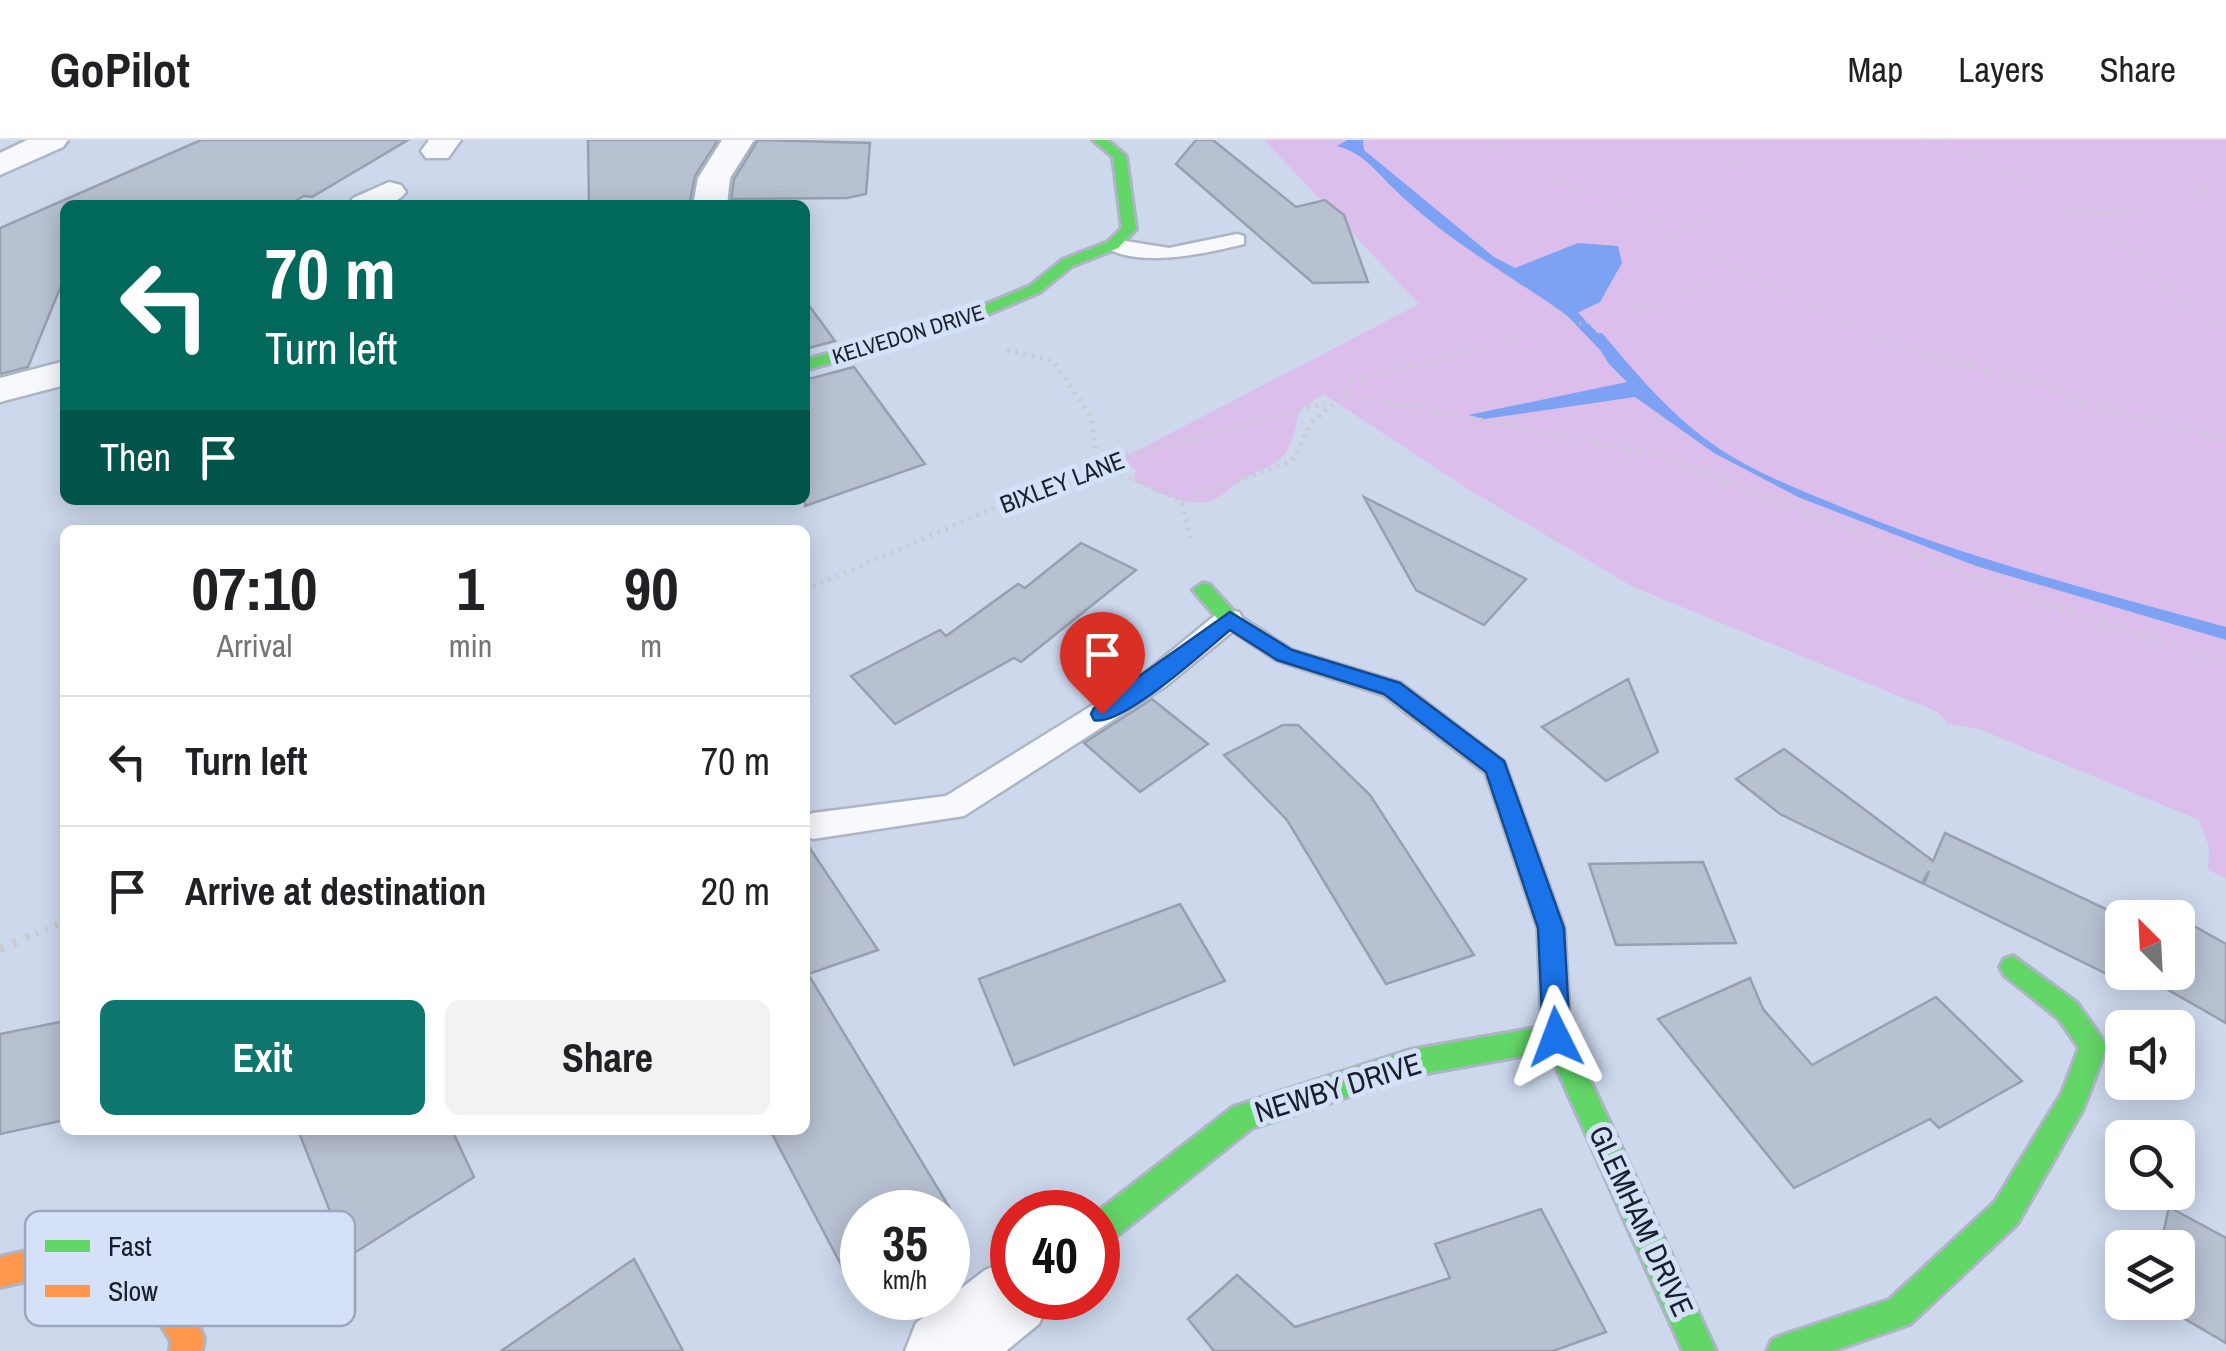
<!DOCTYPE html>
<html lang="en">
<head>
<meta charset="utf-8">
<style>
  :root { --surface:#fff; --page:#f2f2f2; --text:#202124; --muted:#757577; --line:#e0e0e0; --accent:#0f766e }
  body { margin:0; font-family:"Archivo Narrow",sans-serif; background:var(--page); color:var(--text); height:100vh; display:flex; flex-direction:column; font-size:38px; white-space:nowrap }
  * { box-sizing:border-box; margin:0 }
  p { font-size:32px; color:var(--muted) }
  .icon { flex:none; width:55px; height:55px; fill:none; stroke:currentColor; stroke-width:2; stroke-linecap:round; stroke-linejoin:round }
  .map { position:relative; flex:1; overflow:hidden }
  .panel { position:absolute; left:60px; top:385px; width:750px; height:610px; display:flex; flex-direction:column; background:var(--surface); border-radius:15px; box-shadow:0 5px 25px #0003 }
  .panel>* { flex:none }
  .hud { position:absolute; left:60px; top:60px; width:750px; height:305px; border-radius:15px; box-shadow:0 5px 25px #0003; background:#00695c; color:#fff; overflow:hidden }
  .needle { width:65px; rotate:336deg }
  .fabs { position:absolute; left:2105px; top:760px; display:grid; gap:20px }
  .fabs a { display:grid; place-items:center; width:90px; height:90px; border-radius:15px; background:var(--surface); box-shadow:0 5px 25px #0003; font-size:50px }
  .speed { position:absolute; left:840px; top:1050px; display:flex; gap:20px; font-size:50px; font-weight:700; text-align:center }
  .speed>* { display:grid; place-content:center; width:130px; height:130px; border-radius:50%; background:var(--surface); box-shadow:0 5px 25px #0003; line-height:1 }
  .speed small { font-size:25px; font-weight:400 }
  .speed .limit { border:15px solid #d22; background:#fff; color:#111 }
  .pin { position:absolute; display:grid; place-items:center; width:85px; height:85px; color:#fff; margin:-102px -42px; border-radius:50% 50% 50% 0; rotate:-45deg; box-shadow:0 0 10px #0007 }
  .pin .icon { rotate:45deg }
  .me { position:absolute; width:110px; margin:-55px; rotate:357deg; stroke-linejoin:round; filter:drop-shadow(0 0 8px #0008) }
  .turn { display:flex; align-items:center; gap:35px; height:210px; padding:0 40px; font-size:45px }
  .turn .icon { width:130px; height:130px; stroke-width:2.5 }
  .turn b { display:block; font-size:70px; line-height:85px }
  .then { display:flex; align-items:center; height:95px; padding:0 40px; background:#0003; gap:20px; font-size:38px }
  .eta { display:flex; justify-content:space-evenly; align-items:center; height:170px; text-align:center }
  .eta b { font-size:60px; font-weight:700; line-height:70px }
  .action { display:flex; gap:20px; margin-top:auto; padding:20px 40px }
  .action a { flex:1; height:115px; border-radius:15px; background:var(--accent); color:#fff; font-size:40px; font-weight:700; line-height:115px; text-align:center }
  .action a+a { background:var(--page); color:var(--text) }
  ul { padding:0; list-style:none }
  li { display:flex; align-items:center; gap:30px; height:130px; padding:0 40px; border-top:2px solid var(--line) }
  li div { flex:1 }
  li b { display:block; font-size:38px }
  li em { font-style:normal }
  header { display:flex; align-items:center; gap:60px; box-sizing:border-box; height:140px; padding:0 50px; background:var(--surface); border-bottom:2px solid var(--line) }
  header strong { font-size:48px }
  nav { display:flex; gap:55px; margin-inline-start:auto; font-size:35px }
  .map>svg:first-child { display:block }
</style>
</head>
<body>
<header>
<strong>GoPilot</strong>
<nav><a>Map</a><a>Layers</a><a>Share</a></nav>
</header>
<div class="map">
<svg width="2226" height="1211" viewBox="0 0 2226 1211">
  <rect width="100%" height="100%" fill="#cdd8ed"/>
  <path fill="#dcbeed" d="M1264,0H2226V738L2208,730L2209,707L2199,680L1979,589L1948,584L1938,572L1633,447L1468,349L1323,254L1299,271C1289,321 1286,317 1243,339C1234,344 1226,353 1217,358C1192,372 1157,351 1134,341L1135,329L1117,321L1419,164Z"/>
  <g fill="#7da2f3">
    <path d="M1347,0H1363L1364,10L1494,117L1515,128L1578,103L1618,106L1622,123L1600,162L1569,177C1509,134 1445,100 1392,47C1374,29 1361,12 1337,6Z"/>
    <path d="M1602,193C1632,229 1665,268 1703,297C1743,328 1793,347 1839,366C1965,418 2095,451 2226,487V500L1976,426L1798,357L1714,313L1635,257L1484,279L1468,275L1627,242L1609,224L1590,194Z"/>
  </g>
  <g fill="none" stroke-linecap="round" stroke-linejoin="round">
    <polygon fill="#7da2f3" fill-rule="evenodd" points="1555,157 1563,157 1611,207 1611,213 1603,213 1555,163"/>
  </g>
  <g fill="#b8c1d2" stroke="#98a0b0" stroke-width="2.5">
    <polygon points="201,0 408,0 312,57 304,56 288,65 65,65 65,136 28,227 0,234 0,88"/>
    <polygon points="588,0 718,0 695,36 690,62 668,65 589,65"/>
    <polygon points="758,0 870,3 866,54 847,58 731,59 734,39"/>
    <polygon points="1196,0 1213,0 1296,67 1325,60 1344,75 1368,142 1313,143 1176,24"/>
    <polygon points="805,160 835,201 805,209"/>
    <polygon points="854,227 925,324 805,366 805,240"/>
    <polygon points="1364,357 1526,439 1484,485 1416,450"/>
    <polygon points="1081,403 1136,430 1021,522 1014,518 895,584 851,536 940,490 946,496 1018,444 1025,448"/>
    <polygon points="1628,539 1658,612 1606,641 1542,587"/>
    <polygon points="1152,559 1208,604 1140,652 1084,603"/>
    <polygon points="1283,585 1298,585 1370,655 1474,815 1386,844 1287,680 1224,615"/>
    <polygon points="1784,609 1933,721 1945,693 2125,778 2122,824 2120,822 2115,838 1924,744 1929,731 1922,743 1780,674 1736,639"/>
    <polygon points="805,701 878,810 808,834 960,1085 948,1094 948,1072 862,1072 862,1154 858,1157 770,990 805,990"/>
    <polygon points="1703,722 1736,803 1616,805 1589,724"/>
    <polygon points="1180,764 1225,841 1014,925 979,839"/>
    <polygon points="2174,775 2226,804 2226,883 2137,832 2178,832 2178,778"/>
    <polygon points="1750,838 1763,869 1812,925 1936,857 2022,941 1939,988 1930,979 1794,1048 1658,879"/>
    <polygon points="65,881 65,980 0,994 0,894"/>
    <polygon points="298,990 452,990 474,1037 348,1117"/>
    <polygon points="2169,1067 2226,1098 2226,1203 2156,1162 2178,1162 2178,1108 2160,1108"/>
    <polygon points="1541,1069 1606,1192 1553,1211 1214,1211 1188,1179 1237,1135 1295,1187 1450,1138 1435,1104"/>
    <polygon points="634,1119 683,1211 501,1211"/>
  </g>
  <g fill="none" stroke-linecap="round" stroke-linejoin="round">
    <defs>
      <g id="lane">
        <path d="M1237,94L1244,96V104C1208,113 1134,130 1103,105L1113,99L1169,108Z"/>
        <polygon points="1229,470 1239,472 1243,479 1239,486 1166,546 964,676 813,699 805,696 805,676 813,673 946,656 1146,532 1219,472"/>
      </g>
      <g id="street">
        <polygon points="27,0 68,0 63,7 0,35 0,13"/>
        <polygon points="429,0 461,0 448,18 426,18 421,11"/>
        <polygon points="722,0 754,0 730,38 727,65 693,65 698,38"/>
        <path d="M389,42L401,45L406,52C392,70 369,65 348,65L353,58Z"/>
        <polygon points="65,221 65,245 0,262 0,238"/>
        <polygon points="1012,1119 1012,1158 1050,1158 1039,1184 1006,1211 905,1211 916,1183 985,1130"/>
      </g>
      <g id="fast">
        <polygon points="1093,0 1107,0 1126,16 1136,89 1118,108 1072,126 1040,152 958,187 805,230 805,220 946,181 1030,146 1062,120 1108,102 1122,88 1113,17"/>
        <polygon points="1203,443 1210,445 1236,474 1291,510 1400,543 1504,622 1564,788 1570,897 1716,1211 1683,1211 1549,911 1410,936 1252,988 1109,1102 1098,1106 1097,1072 1233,967 1410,910 1542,887 1538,788 1486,633 1384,555 1277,520 1222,484 1193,450"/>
        <polygon points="2013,816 2077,863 2107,906 2083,969 2017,1084 1910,1184 1832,1211 1767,1211 1772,1200 1783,1195 1889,1160 1995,1062 2062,953 2079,908 2059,879 2004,835 2000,827 2004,819"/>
      </g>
      <polygon id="slow" points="70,1101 155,1121 199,1187 204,1198 202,1211 170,1211 171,1201 135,1145 70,1131 0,1147 0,1117"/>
    </defs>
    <use href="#lane" stroke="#adb5c5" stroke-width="5"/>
    <use href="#street" stroke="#adb5c5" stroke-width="5"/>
    <use href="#fast" stroke="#adb5c5" stroke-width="6"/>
    <use href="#slow" stroke="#adb5c5" stroke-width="6"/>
    <g stroke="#c8cbd1" stroke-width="4" stroke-dasharray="1 5" stroke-linecap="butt">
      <polyline points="1487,0 1510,12 1523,28 1633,68 1658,82 1673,99 1844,178 1886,202 1915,208"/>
      <polyline points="1930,0 2034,42 2068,69 2114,74 2193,58 2226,25"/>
      <polyline points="2072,72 2150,122 2149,131 2185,163 2226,188"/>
      <polyline points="1673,99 1686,87 1717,77 1729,48 1725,29 1739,26 1740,20 1772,0"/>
      <polyline points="1481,208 1647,167 1706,143 1750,135"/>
    </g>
    <g stroke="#c8cbd1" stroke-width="5" stroke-dasharray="2.5 6" stroke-linecap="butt">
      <polyline points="1903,206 1955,224 2050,247 2081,262 2226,299"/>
      <polyline points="1007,210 1053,221 1091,277 1098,323 1181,361 1192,404"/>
      <polyline points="1346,254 1656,314 2059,469"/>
      <polyline points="1181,361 1292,321 1312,282 1346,254 1349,241 1492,206"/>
      <polyline points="805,450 1098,323 1325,263"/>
    </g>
    <g stroke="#c8cbd1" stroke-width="6" stroke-dasharray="2.5 8" stroke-linecap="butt">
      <polyline points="2051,466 2226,522"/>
      <polyline points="26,798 65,781"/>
    </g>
    <polyline stroke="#c8cbd1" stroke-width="8" stroke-dasharray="4 10" stroke-linecap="butt" points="0,809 32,795"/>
    <use href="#lane" fill="#f8f9fc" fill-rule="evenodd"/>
    <use href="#street" fill="#f8f9fc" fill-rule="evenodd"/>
    <use href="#fast" fill="#63d668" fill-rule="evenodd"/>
    <use href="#slow" fill="#ff974d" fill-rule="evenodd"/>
  </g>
  <path fill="#1a73e8" stroke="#114b97" stroke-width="2.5" d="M1230,472L1292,510L1400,543L1504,621L1564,788L1570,897L1566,906L1556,910L1547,906L1543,897L1538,788L1486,632L1384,554L1277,520L1230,490C1207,509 1121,588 1094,580L1091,574L1094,568Z"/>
  <g text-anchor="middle" stroke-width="10" stroke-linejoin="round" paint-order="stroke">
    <g font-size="22" fill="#181f2d" stroke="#d5e1f8">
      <text transform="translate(908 194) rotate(-17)" y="8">KELVEDON DRIVE</text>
    </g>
    <g font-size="25" fill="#181f2d" stroke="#d5e1f8">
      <text transform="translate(1062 342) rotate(-21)" y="9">BIXLEY LANE</text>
    </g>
    <g font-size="30" fill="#181f2d" stroke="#d5e1f8">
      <text transform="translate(1338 948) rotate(-17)" y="10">NEWBY DRIVE</text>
      <text transform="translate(1641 1081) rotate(65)" y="10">GLEMHAM DRIVE</text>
    </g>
  </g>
  <rect x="25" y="1071" width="330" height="115" rx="15" fill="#d5e1f8" stroke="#9ca7bb" stroke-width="2.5"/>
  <rect x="45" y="1100" width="45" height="12" fill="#63d668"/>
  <rect x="45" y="1145" width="45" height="12" fill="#ff974d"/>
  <g font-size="28" fill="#181f2d">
    <text x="108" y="1116">Fast</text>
    <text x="108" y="1161">Slow</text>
  </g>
</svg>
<div class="fabs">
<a><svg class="needle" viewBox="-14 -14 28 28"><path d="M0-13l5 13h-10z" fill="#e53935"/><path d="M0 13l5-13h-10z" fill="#757577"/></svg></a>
<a><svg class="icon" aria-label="sound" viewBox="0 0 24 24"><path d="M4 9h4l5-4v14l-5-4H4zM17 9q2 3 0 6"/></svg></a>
<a><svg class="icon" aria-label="search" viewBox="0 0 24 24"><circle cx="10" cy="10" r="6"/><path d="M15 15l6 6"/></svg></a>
<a><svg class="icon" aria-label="layers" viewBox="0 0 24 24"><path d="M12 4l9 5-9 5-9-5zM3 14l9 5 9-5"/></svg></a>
</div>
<div class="speed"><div>35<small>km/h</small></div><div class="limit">40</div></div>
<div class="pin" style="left:1102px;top:574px;background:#d93025"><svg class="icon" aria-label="arrive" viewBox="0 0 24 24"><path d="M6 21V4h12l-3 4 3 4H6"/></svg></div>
<svg class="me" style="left:1556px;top:897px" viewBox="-20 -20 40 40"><path d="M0-17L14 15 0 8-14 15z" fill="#1a73e8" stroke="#fff" stroke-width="4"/></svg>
<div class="hud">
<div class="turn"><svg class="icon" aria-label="left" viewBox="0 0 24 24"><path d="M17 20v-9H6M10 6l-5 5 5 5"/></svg><div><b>70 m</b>Turn left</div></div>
<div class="then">Then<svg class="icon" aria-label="arrive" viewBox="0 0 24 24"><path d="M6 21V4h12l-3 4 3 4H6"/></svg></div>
</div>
<section class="panel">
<div class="eta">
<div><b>07:10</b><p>Arrival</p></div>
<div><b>1</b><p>min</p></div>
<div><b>90</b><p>m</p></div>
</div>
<ul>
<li><svg class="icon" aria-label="left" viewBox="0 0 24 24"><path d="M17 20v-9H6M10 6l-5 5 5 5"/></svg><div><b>Turn left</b></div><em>70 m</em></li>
<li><svg class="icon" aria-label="arrive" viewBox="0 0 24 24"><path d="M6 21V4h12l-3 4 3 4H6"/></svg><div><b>Arrive at destination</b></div><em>20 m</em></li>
</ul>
<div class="action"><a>Exit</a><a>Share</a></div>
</section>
</div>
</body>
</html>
